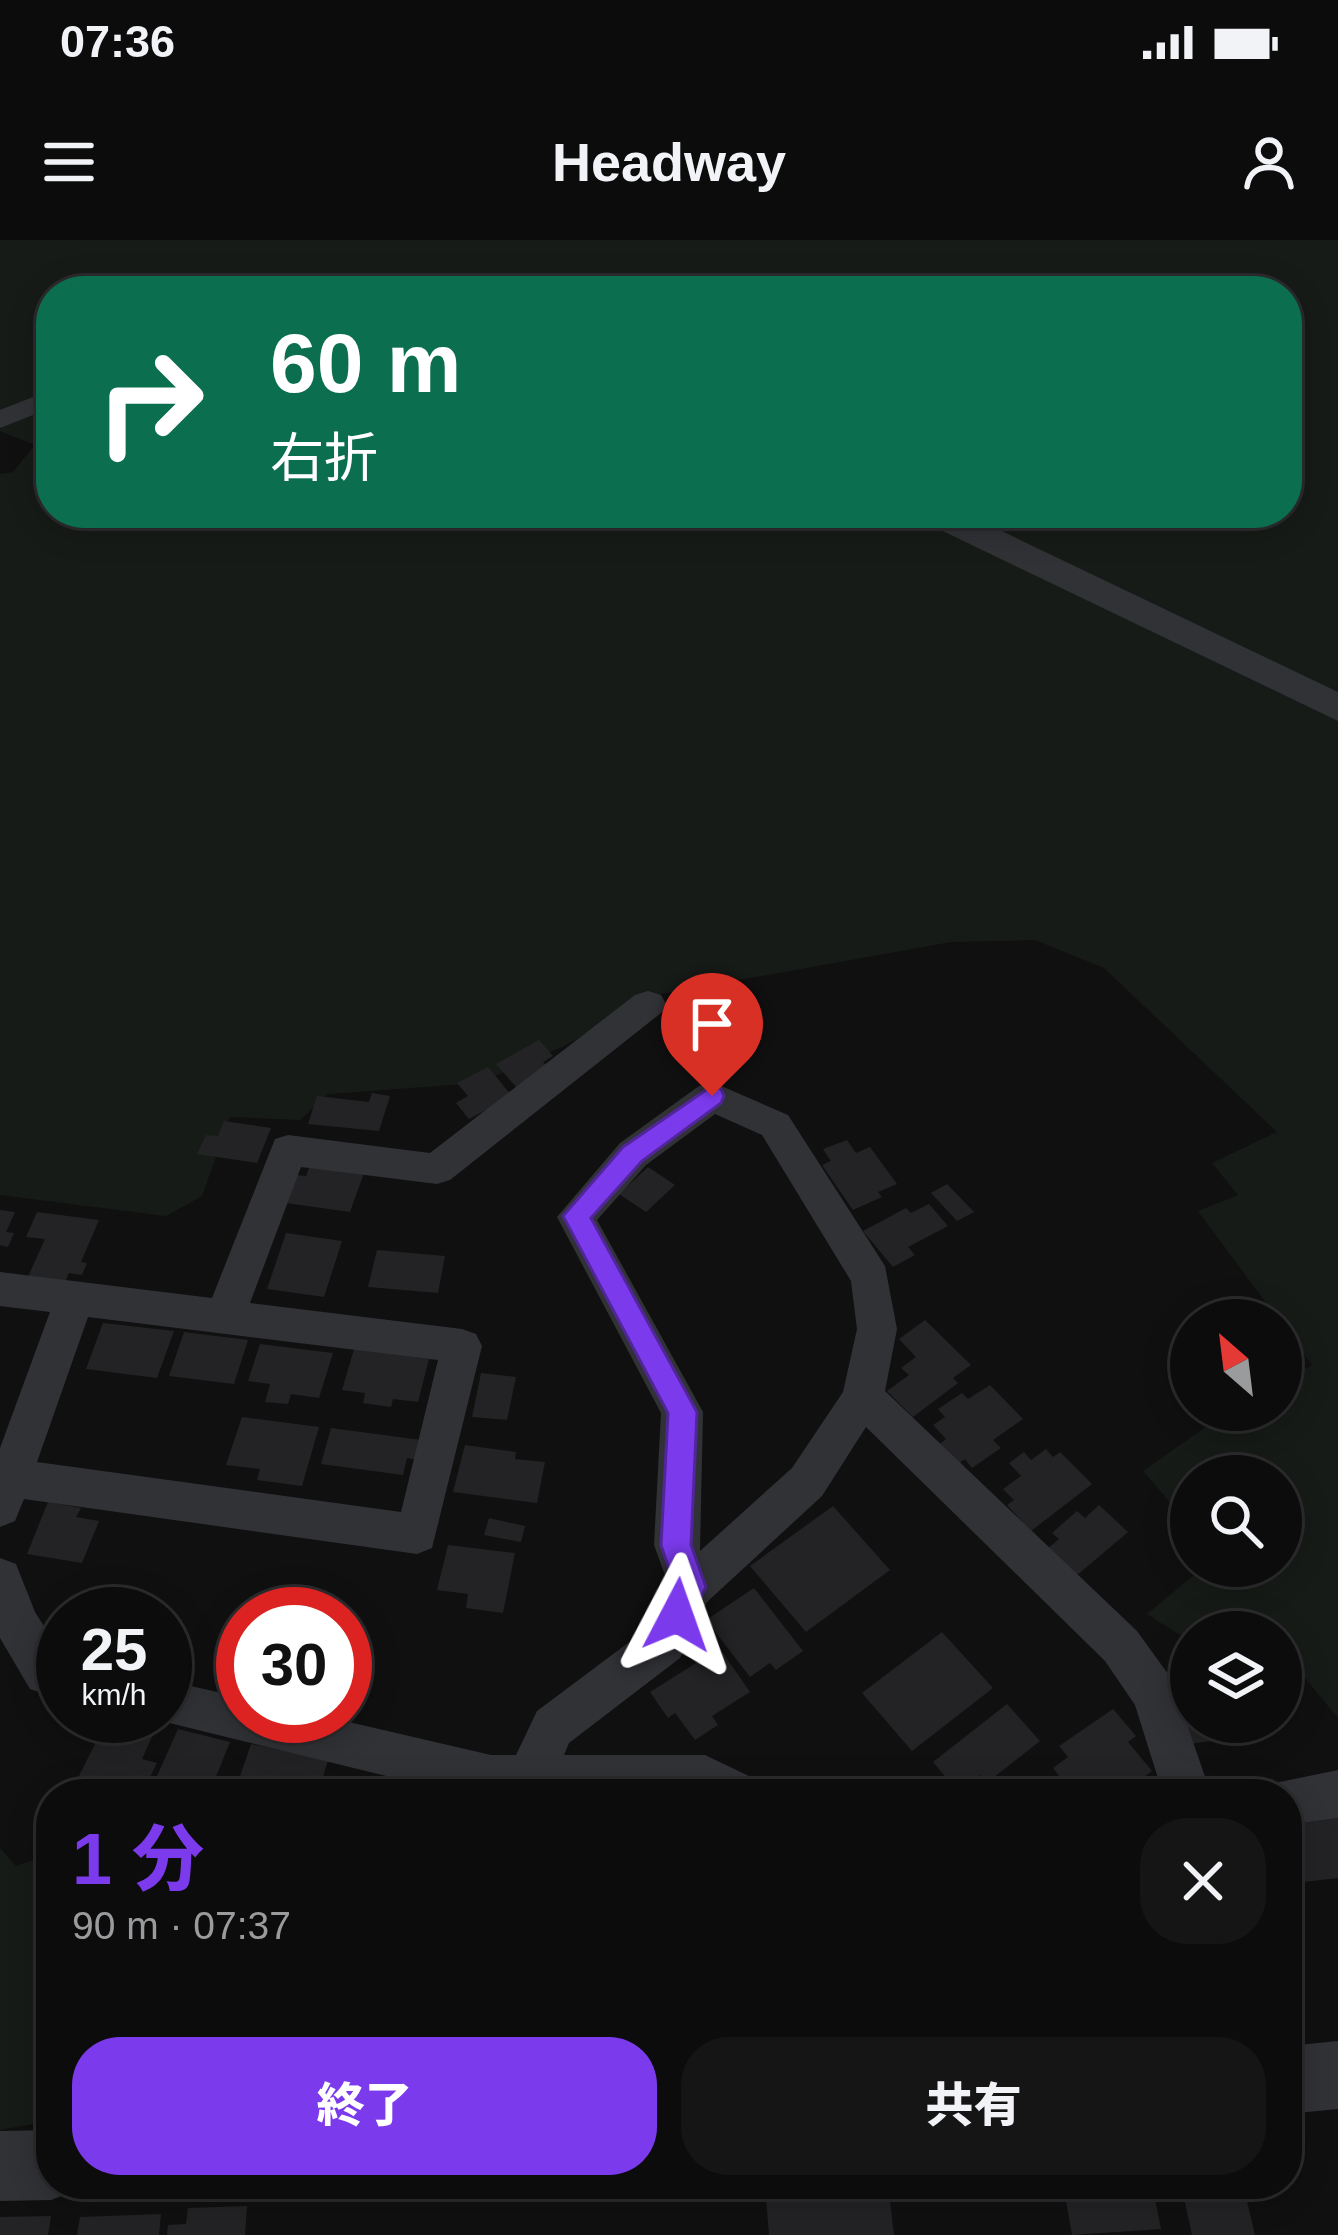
<!DOCTYPE html>
<html lang="ja">
<head>
<meta charset="utf-8">
<style>
  :root { --surface:#0c0c0d; --page:#151516; --text:#f1f3f6; --muted:#9a9b9d; --line:#2c2c2e; --accent:#7c3aed }
  body { margin:0; font-family:Arial,"Noto Sans JP",sans-serif; background:var(--page); color:var(--text); height:100vh; display:flex; flex-direction:column; font-size:45px; white-space:nowrap }
  * { box-sizing:border-box; margin:0 }
  p { font-size:39px; color:var(--muted) }
  .icon { flex:none; width:66px; height:66px; fill:none; stroke:currentColor; stroke-width:2; stroke-linecap:round; stroke-linejoin:round }
  .map { position:relative; flex:1; overflow:hidden }
  .drawer { position:absolute; left:36px; top:1539px; width:1266px; height:420px; display:flex; flex-direction:column; background:var(--surface); border-radius:48px; box-shadow:0 6px 30px #0003,0 0 0 3px var(--line) }
  .drawer>* { flex:none }
  .guide { position:absolute; left:36px; top:36px; width:1266px; height:252px; border-radius:48px; box-shadow:0 6px 30px #0003,0 0 0 3px var(--line); background:#0b6e4f; color:#fff; overflow:hidden }
  .needle { width:78px; rotate:332deg }
  .buttons { position:absolute; left:1170px; top:1059px; display:grid; gap:24px }
  .buttons a { display:grid; place-items:center; width:132px; height:132px; border-radius:50%; background:var(--surface); box-shadow:0 6px 30px #0003,0 0 0 3px var(--line); font-size:60px }
  .speed { position:absolute; left:36px; top:1347px; display:flex; gap:24px; font-size:60px; font-weight:700; text-align:center }
  .speed>* { display:grid; place-content:center; width:156px; height:156px; border-radius:50%; background:var(--surface); box-shadow:0 6px 30px #0003,0 0 0 3px var(--line); line-height:1 }
  .speed small { font-size:30px; font-weight:400 }
  .speed .limit { border:18px solid #d22; background:#fff; color:#111 }
  .pin { position:absolute; display:grid; place-items:center; width:102px; height:102px; color:#fff; margin:-123px -51px; border-radius:50% 50% 50% 0; rotate:-45deg; box-shadow:0 0 12px #0007 }
  .pin .icon { rotate:45deg }
  .me { position:absolute; width:132px; margin:-66px; rotate:4deg; stroke-linejoin:round; filter:drop-shadow(0 0 9px #0008) }
  .turn { display:flex; align-items:center; gap:42px; height:252px; padding:0 36px; font-size:54px }
  .turn .icon { width:156px; height:156px; stroke-width:2.5 }
  .turn b { display:block; font-size:84px; line-height:102px }
  .round { display:grid; place-items:center; flex:none; width:126px; height:126px; border-radius:48px; background:var(--page) }
  .overview { display:flex; align-items:center; justify-content:space-between; height:204px; padding:0 36px }
  h1 { font-size:72px; font-weight:800; line-height:90px; color:var(--accent) }
  .cta { display:flex; gap:24px; margin-top:auto; padding:24px 36px }
  .cta a { flex:1; height:138px; border-radius:48px; background:var(--accent); color:#fff; font-size:48px; font-weight:800; line-height:138px; text-align:center }
  .cta a+a { background:var(--page); color:var(--text) }
  .status { display:flex; justify-content:space-between; align-items:center; height:84px; padding:0 60px; background:var(--surface); direction:ltr }
  .status svg { height:33px; fill:currentColor }
  header { display:flex; justify-content:space-between; align-items:center; height:156px; padding:0 36px; background:var(--surface); font-size:54px; font-weight:800 }
  .map>svg:first-child { display:block }
</style>
</head>
<body>
<div class="status"><b>07:36</b><svg viewBox="0 0 49 12"><path d="M0 12V9h3v3zM5 12V6h3v6zM10 12V3h3v9zM15 12V0h3v12zM26 1h20v11H26zM47 4h2v5h-2z"/></svg></div>
<header><svg class="icon" aria-label="menu" viewBox="0 0 24 24"><path d="M4 6h16M4 12h16M4 18h16"/></svg>Headway<svg class="icon" aria-label="person" viewBox="0 0 24 24"><circle cx="12" cy="8" r="4"/><path d="M4 21q1-7 8-7t8 7"/></svg></header>
<div class="map">
<svg width="1338" height="1995" viewBox="0 0 1338 1995">
  <rect width="100%" height="100%" fill="#101011"/>
  <g fill="#171b17" fill-rule="evenodd">
    <path d="M0,0H1338V1478L1281,1409V1392H1191V1402L1147,1374L1205,1326H1281V1236H1191V1287L1143,1231L1230,1170H1281V1142L1312,1125L1198,971L1238,955L1212,923L1277,892L1104,728L1035,700L951,702L661,754L562,807L479,843L328,854L300,880L230,877L202,956L166,976L0,955V234L13,232L35,205L0,191ZM51,51H1287V273H51Z"/>
    <polygon points="0,1608 16,1626 51,1614 51,1881 0,1890"/>
  </g>
  <g fill="#232325">
    <polygon points="539,800 553,816 543,822 549,828 516,847 496,824"/>
    <polygon points="488,827 512,856 469,879 456,863 468,856 457,843"/>
    <polygon points="372,853 390,856 379,891 308,884 317,856 369,862"/>
    <polygon points="224,881 271,888 257,923 197,914 206,895 218,896"/>
    <polygon points="847,900 856,913 870,907 897,944 878,952 882,957 853,970 822,925 831,921 823,909"/>
    <polygon points="310,925 364,933 350,972 286,963 296,935 306,936"/>
    <polygon points="648,927 675,945 646,972 619,954"/>
    <polygon points="947,944 974,972 957,981 931,953"/>
    <polygon points="929,964 948,986 908,1007 915,1015 893,1027 863,991 906,968 911,973"/>
    <polygon points="0,970 15,972 6,992 14,993 8,1007 0,1005"/>
    <polygon points="37,972 99,980 81,1022 87,1023 82,1035 69,1033 64,1045 27,1039 45,999 26,997"/>
    <polygon points="286,993 342,1001 324,1057 267,1049"/>
    <polygon points="377,1010 445,1016 438,1053 368,1047"/>
    <polygon points="925,1080 971,1125 953,1138 958,1143 913,1177 887,1151 909,1135 901,1128 916,1117 899,1099"/>
    <polygon points="103,1083 174,1091 157,1138 86,1129"/>
    <polygon points="184,1092 248,1100 234,1144 169,1136"/>
    <polygon points="260,1104 333,1113 319,1158 291,1154 288,1164 265,1162 270,1144 248,1141"/>
    <polygon points="354,1109 429,1119 418,1162 393,1159 391,1167 363,1163 365,1153 342,1150"/>
    <polygon points="481,1133 516,1137 507,1180 472,1177"/>
    <polygon points="990,1145 1023,1179 993,1200 1001,1208 972,1228 965,1219 957,1225 938,1205 946,1199 933,1185 945,1177 938,1169 962,1153 968,1159"/>
    <polygon points="242,1177 319,1187 302,1246 257,1240 260,1229 226,1225"/>
    <polygon points="331,1188 421,1200 417,1220 407,1218 403,1235 321,1224"/>
    <polygon points="465,1205 516,1212 515,1219 545,1222 537,1263 453,1252"/>
    <polygon points="1046,1209 1053,1217 1060,1212 1092,1244 1031,1291 1007,1265 1014,1260 1003,1249 1021,1236 1009,1223 1024,1212 1031,1220"/>
    <polygon points="48,1262 81,1268 76,1277 99,1281 82,1323 27,1314"/>
    <polygon points="1099,1265 1128,1292 1076,1336 1047,1309 1059,1299 1052,1293 1077,1271 1085,1278"/>
    <polygon points="833,1266 890,1330 806,1392 750,1326"/>
    <polygon points="489,1278 525,1286 521,1302 484,1295"/>
    <polygon points="448,1305 515,1313 503,1373 466,1368 468,1354 437,1350"/>
    <polygon points="754,1348 803,1411 776,1430 770,1423 750,1437 706,1380"/>
    <polygon points="942,1392 993,1448 912,1511 862,1453"/>
    <polygon points="723,1413 750,1452 712,1476 718,1485 695,1500 675,1473 668,1478 650,1452 709,1415 713,1420"/>
    <polygon points="1191,1447 1191,1482 1267,1482 1271,1493 1189,1504 1171,1450"/>
    <polygon points="1007,1464 1040,1501 988,1542 981,1535 958,1552 933,1522"/>
    <polygon points="1113,1469 1136,1496 1128,1502 1152,1531 1122,1554 1101,1554 1092,1542 1073,1554 1053,1528 1068,1517 1059,1506"/>
    <polygon points="109,1476 157,1486 142,1519 157,1523 143,1551 86,1554 89,1548 75,1544"/>
    <polygon points="178,1489 230,1502 209,1554 149,1554"/>
    <polygon points="251,1504 328,1520 318,1554 234,1554"/>
    <polygon points="1338,1578 1338,1638 1303,1642 1287,1585"/>
    <polygon points="888,1944 894,1995 769,1995 765,1946"/>
    <polygon points="1063,1944 1152,1944 1161,1989 1072,1995"/>
    <polygon points="1181,1944 1243,1944 1255,1995 1192,1995"/>
    <polygon points="247,1966 245,1995 167,1995 168,1985 186,1984 188,1968"/>
    <polygon points="161,1974 159,1995 77,1995 80,1977"/>
    <polygon points="51,1976 48,1995 0,1995 0,1977"/>
  </g>
  <g fill="none" stroke-linecap="round" stroke-linejoin="round">
    <g fill="#313236" fill-rule="evenodd">
      <polygon points="460,41 469,43 470,51 337,51 349,44"/>
      <polygon points="51,150 51,168 0,188 0,170"/>
      <path d="M648,751L661,755L666,764L661,773L450,940L437,944L301,927L250,1063L462,1089L476,1094L482,1106L432,1308L417,1314L24,1259L15,1281L0,1287V1208L50,1072L0,1066V1032L212,1058L275,899L288,895L430,913L635,755ZM88,1077L438,1120L401,1272L37,1222Z"/>
      <path d="M712,842L788,875L885,1026L897,1089L885,1151L1137,1391L1171,1438L1211,1554H1163L1135,1465L1105,1421L866,1187L822,1256L707,1362L680,1418L569,1503L564,1515H705L751,1537L758,1554H460L149,1478L165,1476V1440L243,1458V1476H323L491,1515H516L537,1471L648,1388L669,1346L654,1305L661,1173L557,977L620,903L699,846ZM715,874L762,895L851,1041L857,1089L843,1152L792,1228L700,1311L703,1172L597,980L646,925Z"/>
      <polygon points="0,1318 16,1324 35,1372 63,1416 63,1460 30,1449 0,1398"/>
      <polygon points="1338,1530 1338,1578 1287,1585 1287,1554 1266,1554 1270,1544"/>
    </g>
    <g fill="#313236" fill-rule="evenodd">
      <polygon points="460,38 482,51 446,51 449,41"/>
      <polygon points="917,273 964,273 1338,452 1338,481 922,281"/>
      <polygon points="1338,1801 1338,1869 1287,1874 1287,1806"/>
      <polygon points="51,1890 51,1944 78,1944 76,1950 51,1960 0,1961 0,1891"/>
    </g>
  </g>
  <polygon fill="#7c3aed" stroke="#51269a" stroke-width="3" points="712,846 721,849 724,856 721,863 642,921 591,978 697,1172 691,1305 706,1347 688,1385 677,1390 666,1385 662,1375 675,1347 661,1305 668,1173 563,976 623,907"/>
</svg>
<div class="buttons">
<a><svg class="needle" viewBox="-14 -14 28 28"><path d="M0-13l5 13h-10z" fill="#e53935"/><path d="M0 13l5-13h-10z" fill="#9a9b9d"/></svg></a>
<a><svg class="icon" aria-label="search" viewBox="0 0 24 24"><circle cx="10" cy="10" r="6"/><path d="M15 15l6 6"/></svg></a>
<a><svg class="icon" aria-label="layers" viewBox="0 0 24 24"><path d="M12 4l9 5-9 5-9-5zM3 14l9 5 9-5"/></svg></a>
</div>
<div class="speed"><div>25<small>km/h</small></div><div class="limit">30</div></div>
<div class="pin" style="left:712px;top:856px;background:#d93025"><svg class="icon" aria-label="arrive" viewBox="0 0 24 24"><path d="M6 21V4h12l-3 4 3 4H6"/></svg></div>
<svg class="me" style="left:677px;top:1375px" viewBox="-20 -20 40 40"><path d="M0-17L14 15 0 8-14 15z" fill="#7c3aed" stroke="#fff" stroke-width="4"/></svg>
<div class="guide">
<div class="turn"><svg class="icon" aria-label="right" viewBox="0 0 24 24"><path d="M7 20v-9h11M14 6l5 5-5 5"/></svg><div><b>60 m</b>右折</div></div>
</div>
<section class="drawer">
<div class="overview"><div><h1>1 分</h1><p>90 m · 07:37</p></div><a class="round"><svg class="icon" aria-label="close" viewBox="0 0 24 24"><path d="M6 6l12 12M18 6L6 18"/></svg></a></div>
<div class="cta"><a>終了</a><a>共有</a></div>
</section>
</div>
</body>
</html>
